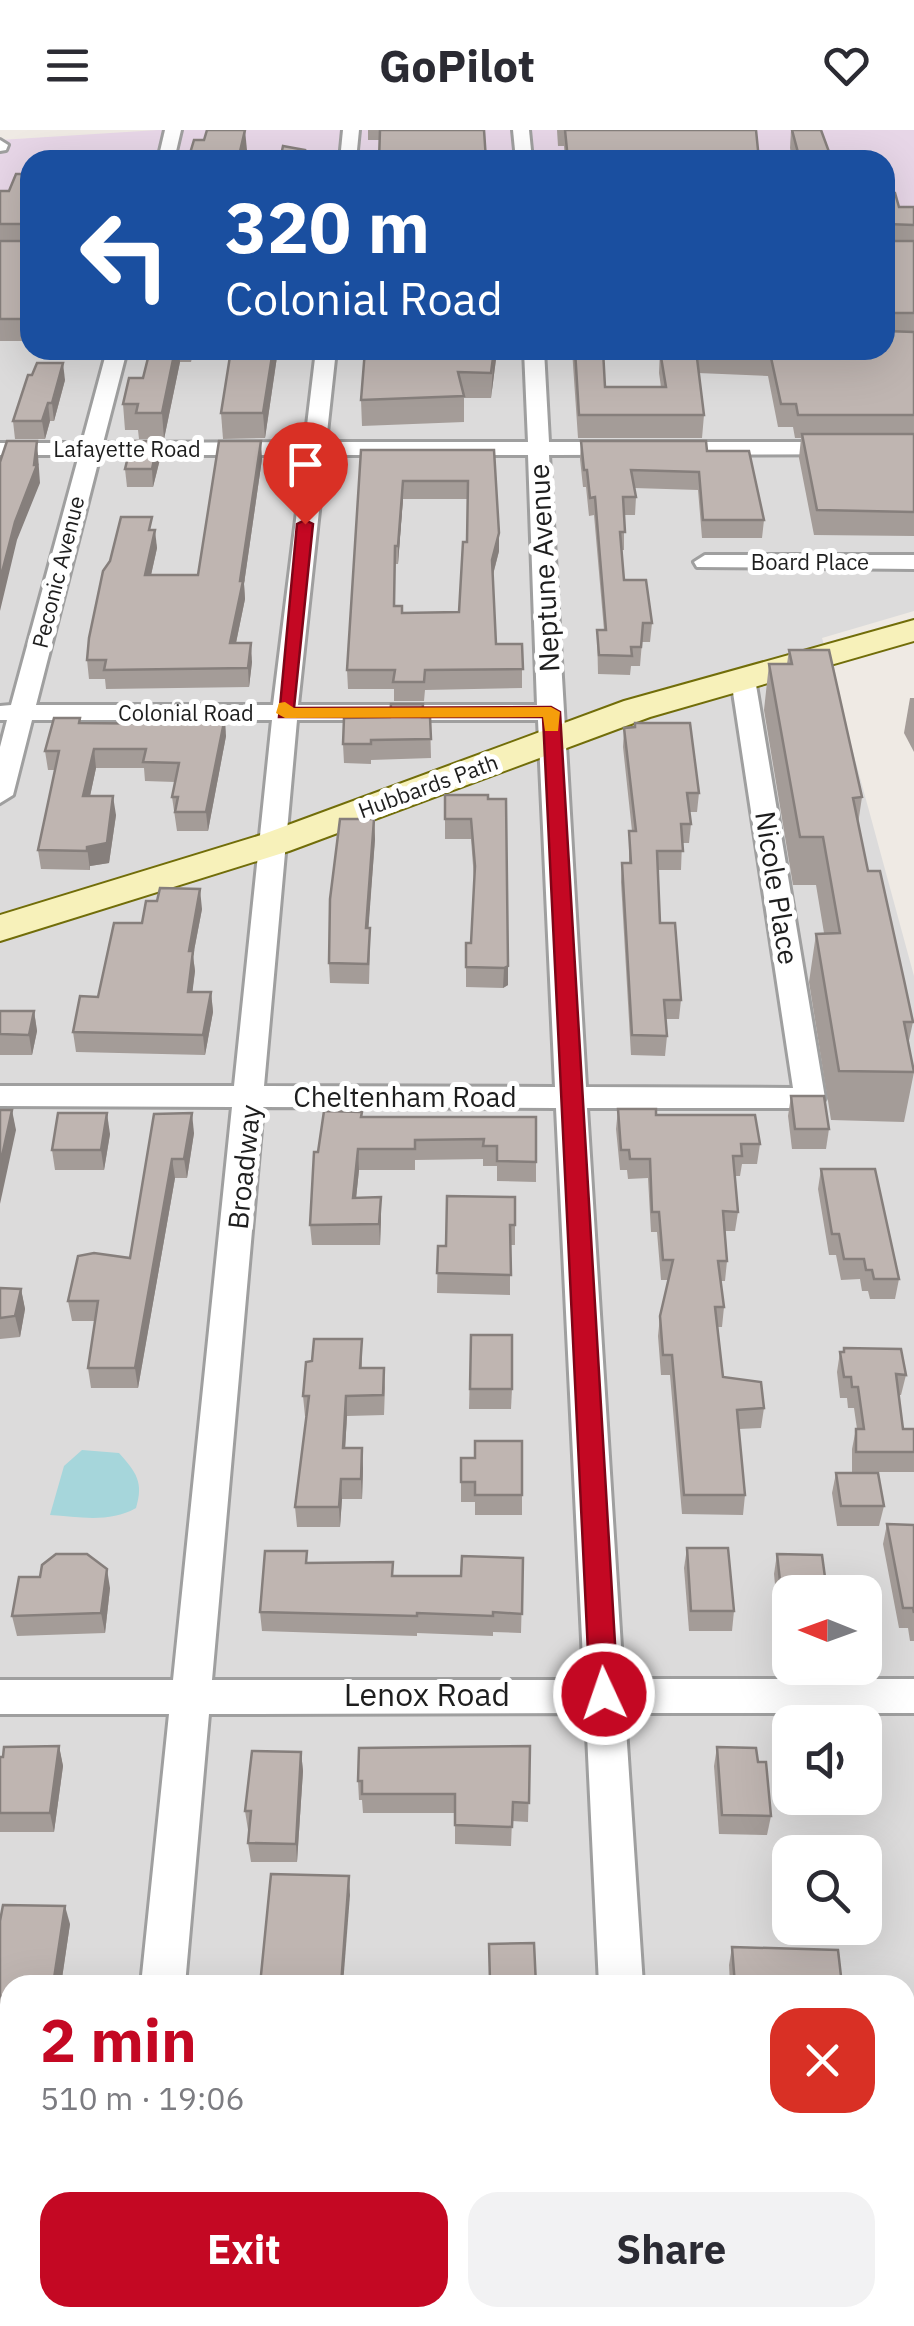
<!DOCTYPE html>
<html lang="en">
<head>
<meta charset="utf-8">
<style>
  :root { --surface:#fff; --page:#f2f2f3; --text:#2b2b33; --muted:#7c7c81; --accent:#c40823 }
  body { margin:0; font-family:"IBM Plex Sans",sans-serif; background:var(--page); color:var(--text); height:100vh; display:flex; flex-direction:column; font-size:38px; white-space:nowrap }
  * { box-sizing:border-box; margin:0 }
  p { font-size:32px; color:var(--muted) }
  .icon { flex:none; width:55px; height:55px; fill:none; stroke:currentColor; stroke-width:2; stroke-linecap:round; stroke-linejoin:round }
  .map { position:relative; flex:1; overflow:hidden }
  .sheet { position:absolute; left:0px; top:1845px; width:915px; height:352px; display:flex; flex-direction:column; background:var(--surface); border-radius:30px 30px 0 0; box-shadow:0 10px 40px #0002 }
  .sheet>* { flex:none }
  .banner { position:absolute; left:20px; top:20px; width:875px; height:210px; border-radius:30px; box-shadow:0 10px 40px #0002; background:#1a4fa0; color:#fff; overflow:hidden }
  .needle { width:65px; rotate:271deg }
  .controls { position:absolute; left:772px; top:1445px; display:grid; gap:20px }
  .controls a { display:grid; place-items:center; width:110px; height:110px; border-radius:20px; background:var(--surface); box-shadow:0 10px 40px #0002; font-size:50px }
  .pin { position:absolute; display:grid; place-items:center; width:85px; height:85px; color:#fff; margin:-102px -42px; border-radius:50% 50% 50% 0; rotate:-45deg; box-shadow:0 0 10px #0007 }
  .pin .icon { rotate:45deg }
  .me { position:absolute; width:110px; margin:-55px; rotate:357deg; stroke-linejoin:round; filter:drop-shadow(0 0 8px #0008) }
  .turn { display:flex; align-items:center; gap:35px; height:210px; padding:0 40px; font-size:45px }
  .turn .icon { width:130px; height:130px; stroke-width:2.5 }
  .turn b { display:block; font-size:70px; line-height:85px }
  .round { display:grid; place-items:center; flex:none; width:105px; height:105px; border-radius:30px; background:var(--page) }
  .head { display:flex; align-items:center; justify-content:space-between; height:170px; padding:0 40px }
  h1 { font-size:60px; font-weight:800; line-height:75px; color:var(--accent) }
  .primary-button { display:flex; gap:20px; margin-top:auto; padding:20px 40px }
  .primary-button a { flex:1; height:115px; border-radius:30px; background:var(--accent); color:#fff; font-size:40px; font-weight:800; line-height:115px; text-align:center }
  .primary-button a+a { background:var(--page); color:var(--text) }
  header { display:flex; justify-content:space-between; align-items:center; height:130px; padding:0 40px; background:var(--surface); font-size:45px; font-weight:800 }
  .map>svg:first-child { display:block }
</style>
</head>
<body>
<header><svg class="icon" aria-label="menu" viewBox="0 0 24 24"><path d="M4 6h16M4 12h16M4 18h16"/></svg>GoPilot<svg class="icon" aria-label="heart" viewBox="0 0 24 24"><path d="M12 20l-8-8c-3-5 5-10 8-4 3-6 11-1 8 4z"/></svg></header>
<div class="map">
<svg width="914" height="2196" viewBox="0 0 914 2196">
  <rect width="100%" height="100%" fill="#efeae4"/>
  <path fill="#dcdbdb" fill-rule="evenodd" d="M0,130H30V220H885L914,135V481L822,508L914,846V2196H0ZM790,1462H865V1538H790ZM790,1592H865V1668H790ZM790,1722H865V1798H790ZM10,1855H905V2188H10Z"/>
  <polygon fill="#e7d6e7" points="158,0 914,0 914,117 885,117 885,30 30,30 30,115 0,115 0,10"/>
  <path fill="#a6d6db" d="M82,1320L119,1323C136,1342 144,1352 136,1378C110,1393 79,1387 50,1385L64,1336Z"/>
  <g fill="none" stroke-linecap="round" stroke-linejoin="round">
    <defs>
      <g id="street">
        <polygon points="165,0 181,0 174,30 158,30"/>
        <polygon points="343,0 359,0 356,30 340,30"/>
        <polygon points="513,0 529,0 532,30 516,30"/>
        <polygon points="0,10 8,15 6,20 0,21"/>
        <path d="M107,220H127L103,313L305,312L316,220H336L326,312H528L524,220H544L549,312H914V324L549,325L586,957L793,958L731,549L743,542L755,549L825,968L821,975L810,978H587L623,1549H914V1583H625L643,1855H599L586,1583L209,1584L185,1855H141L169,1584H0V1550H173L232,977L0,976V956H234L272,590H32L13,665L0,673V617L7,590H0V576L11,575L79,325H0V313H82ZM100,325H304L273,575H36ZM325,325H528L537,575H298ZM297,590H538L555,957L264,956ZM263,977L556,978L584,1550H212Z"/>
        <polygon points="705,425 914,425 914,439 697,437 694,432"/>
        <polygon points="106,2188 154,2188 153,2196 105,2196"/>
        <polygon points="615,2188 663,2188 664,2196 616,2196"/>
      </g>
      <polygon id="secondary" points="914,490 914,511 650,587 289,721 0,811 0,785 261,705 624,571"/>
    </defs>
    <use href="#street" stroke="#9f9f9f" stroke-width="6"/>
    <use href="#secondary" stroke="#716d09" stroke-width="4"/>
    <use href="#street" fill="#fff" fill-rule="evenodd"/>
    <use href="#secondary" fill="#f7f1ba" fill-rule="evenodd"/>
  </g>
  <g fill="#a49c98" fill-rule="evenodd">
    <polygon points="368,0 484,0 380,10 368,10"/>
    <polygon points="557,0 756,0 759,30 565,30 564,16 558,16"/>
    <polygon points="791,0 821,0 832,30 792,30 790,18"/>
    <polygon points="30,44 30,211 0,211 0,61 9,61"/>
    <polygon points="885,63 899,77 914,77 914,406 814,405 799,328 801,308 795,308 793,297 778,297 768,246 698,243 704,285 702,308 578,308 572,220 617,220 603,221 605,257 661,257 659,243 660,221 663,220 885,220"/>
    <polygon points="150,220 194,220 191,232 180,232 164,309 139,309 138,300 125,300 123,274 143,248"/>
    <polygon points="278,220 265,308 223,309 221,283"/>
    <polygon points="496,229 491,268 464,268 464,292 362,296 361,270"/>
    <polygon points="65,250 54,291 50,291 45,309 15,309 13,291"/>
    <polygon points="158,311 160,329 153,357 127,357 125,339"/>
    <polygon points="581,311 707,321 764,390 762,408 702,408 698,360 634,358 636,367 635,385 624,385 624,420 622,420 624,450 652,493 650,512 642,512 640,536 631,536 630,545 598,544 597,500 604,500 594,385 589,386 586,357 583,357 580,329"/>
    <path d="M361,320H494L499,403V421L493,445L496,514H522V558L425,560L424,571H394V559H348L347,540ZM403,369H468L467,412L459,482L402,483L395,476V434H398Z"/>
    <polygon points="262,329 244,454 245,469 236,513 252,532 249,557 106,559 105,549 89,549 87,530 153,400 157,418 151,445 198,445"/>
    <polygon points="789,520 862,667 858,694 868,741 913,892 908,915 914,942 904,992 831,990 809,852 816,804 824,803 816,755 793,755 764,580 769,534 787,534"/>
    <polygon points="910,568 914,568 914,622 904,603"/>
    <polygon points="423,574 423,587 430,587 431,628 371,630 371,634 344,633 343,614 390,587"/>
    <polygon points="80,588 81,593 226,606 208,701 177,701 172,667 175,652 145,651 144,638 96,638 90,666 116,685 109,733 90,736 90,740 41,739 38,720 55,640 48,640 45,621"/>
    <polygon points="624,598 699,663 697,682 689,682 691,694 689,713 682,713 681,740 658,740 660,793 681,870 679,889 665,889 667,906 665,926 631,925 621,752 622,733 629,733 629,701 632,701 623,617"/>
    <polygon points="445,665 488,665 508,855 503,858 466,857 466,813 471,813 474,749 471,709 445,709"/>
    <polygon points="374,689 375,709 368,798 370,818 369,854 330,853 329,833"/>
    <polygon points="202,779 193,826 195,841 192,862 211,862 213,882 205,925 76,922 73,902 98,867 142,793"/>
    <polygon points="34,881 37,901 32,925 0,925 0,904"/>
    <polygon points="791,966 829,999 826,1019 792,1019 788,986"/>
    <polygon points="618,979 656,985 760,1014 757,1034 742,1034 740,1046 735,1046 738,1082 735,1101 725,1101 727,1131 725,1151 720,1151 724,1177 722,1197 718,1197 723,1247 764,1278 761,1298 739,1299 745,1365 743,1385 682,1384 670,1245 661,1245 658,1206 660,1186 668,1150 661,1150 657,1102 651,1102 648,1048 628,1049 627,1040 620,1040 616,999"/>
    <polygon points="154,984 194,1003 187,1048 175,1048 138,1258 91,1258 88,1238 95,1191 72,1191 68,1171 130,1128"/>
    <polygon points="362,987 536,987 536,1052 497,1051 497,1036 483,1036 483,1029 415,1030 415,1040 359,1040 356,1068 381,1088 380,1115 312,1115 310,1095 318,1022"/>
    <polygon points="110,1004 104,1040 55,1040 52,1020"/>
    <polygon points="821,1039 899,1149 895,1169 870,1169 868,1161 862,1161 860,1149 841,1150 836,1125 829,1125 818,1059"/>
    <polygon points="515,1067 515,1115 510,1115 510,1165 437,1163 438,1116 446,1116"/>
    <polygon points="0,1158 21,1159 25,1179 20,1207 0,1209"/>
    <polygon points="471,1205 512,1259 511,1279 469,1279"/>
    <polygon points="362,1209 362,1238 384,1238 385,1258 384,1285 347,1286 345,1318 363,1338 362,1369 342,1369 340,1397 297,1397 295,1377 306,1286 305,1286 303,1266 312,1231"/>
    <polygon points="844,1218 906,1245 901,1265 899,1265 903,1299 914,1299 914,1342 852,1342 852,1319 856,1299 857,1299 854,1278 848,1278 847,1268 840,1268 837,1242 840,1222 843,1222"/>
    <polygon points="461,1328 522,1365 522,1385 475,1385 475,1372 461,1372"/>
    <polygon points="836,1343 884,1376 879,1396 837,1396 832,1363"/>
    <polygon points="887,1394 914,1395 914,1511 910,1511 908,1498 899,1498 883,1414"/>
    <polygon points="687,1418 734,1481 732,1501 689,1501 684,1438"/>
    <polygon points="777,1424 790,1462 790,1507 780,1507 774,1444"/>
    <polygon points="523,1428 521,1503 493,1502 493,1506 417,1503 417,1506 262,1501 260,1482 308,1433 393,1432 393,1446 461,1446"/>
    <polygon points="40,1447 110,1458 105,1503 17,1506 12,1486"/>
    <polygon points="59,1616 63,1636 54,1702 0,1702 0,1627"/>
    <polygon points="530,1616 528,1692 512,1691 511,1716 455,1714 455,1683 363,1683 362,1670 359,1670 358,1651"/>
    <polygon points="717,1617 758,1632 771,1686 767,1705 719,1704 714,1636"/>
    <polygon points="301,1622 303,1641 297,1732 251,1732 248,1713 250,1700 248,1700 245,1681"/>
    <polygon points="0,1791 70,1794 61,1855 10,1855 10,1884 0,1884"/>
    <polygon points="732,1817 842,1855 730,1855 729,1835"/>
    <rect x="0" y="1950" width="10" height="134"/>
    <polygon points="445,2188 552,2188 486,2192 445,2191"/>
    <polygon points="748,2188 810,2188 811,2196 749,2196"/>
  </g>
  <g fill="#867f7c">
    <polygon points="245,0 247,20 244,30 238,30"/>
    <polygon points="175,220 179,220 180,232 164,309 162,283"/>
    <polygon points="273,220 278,220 265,308 263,283"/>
    <polygon points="494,220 496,220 496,229 491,268"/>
    <polygon points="63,233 65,250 54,291 52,273"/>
    <polygon points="48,273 50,291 45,309 42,291"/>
    <polygon points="37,311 40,353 17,410 0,481 0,450 15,392 34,335"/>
    <polygon points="158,311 160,329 153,357 152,339"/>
    <polygon points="261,311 262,329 244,454 245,469 232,532 230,513"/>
    <polygon points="403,351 403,369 398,434 398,416"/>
    <polygon points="155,400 157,418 147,463 145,445"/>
    <polygon points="499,403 499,421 492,448 492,430"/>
    <polygon points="251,513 252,532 249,557 248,538"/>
    <polygon points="225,587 226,606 208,701 206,682"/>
    <polygon points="94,619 96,638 86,685 83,666"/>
    <polygon points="113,666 116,685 109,733 90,736 90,740 87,717"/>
    <polygon points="374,689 375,709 367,818 366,798"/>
    <polygon points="200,759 202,779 193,826 195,841 190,882 188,862 189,821"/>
    <polygon points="508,836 508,855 503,858 504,838"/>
    <polygon points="211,862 213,882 205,925 203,905"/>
    <polygon points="34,881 37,901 32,925 29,905"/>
    <polygon points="12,980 16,1000 0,1074 0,1035"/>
    <polygon points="107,983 110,1004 104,1040 101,1020"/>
    <polygon points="192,983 194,1003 187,1048 184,1029"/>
    <polygon points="358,1019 359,1040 354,1088 353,1068"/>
    <polygon points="172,1029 175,1048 138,1258 135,1238"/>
    <polygon points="381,1067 381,1088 380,1115 379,1094"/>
    <polygon points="21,1159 25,1179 20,1207 15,1186"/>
    <polygon points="346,1266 347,1286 344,1338 343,1318"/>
    <polygon points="362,1318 363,1338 362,1369 361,1349"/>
    <polygon points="341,1349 342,1369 340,1397 339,1377"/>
    <polygon points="107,1439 110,1458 105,1503 101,1483"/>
    <polygon points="59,1616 63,1636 54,1702 50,1683"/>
    <polygon points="301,1622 303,1641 297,1732 296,1714"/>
    <polygon points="349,1746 350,1765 343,1855 341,1855"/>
    <polygon points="65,1776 70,1794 61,1855 53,1855"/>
    <polygon points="15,2188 23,2188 22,2196 14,2196"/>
  </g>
  <g fill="#bfb5b1" stroke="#867f7c" stroke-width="2.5" fill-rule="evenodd">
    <polygon points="207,0 245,0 238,30 188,30 194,10 204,10"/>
    <polygon points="380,0 484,0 486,30 379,30"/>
    <polygon points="565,0 756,0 759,30 568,30"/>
    <polygon points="792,0 821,0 832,30 800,30"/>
    <polygon points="283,16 305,20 303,30 280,30"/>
    <polygon points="16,44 30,44 30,97 27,94 0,94 0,61 9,61"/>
    <polygon points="885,63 895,63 899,77 914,77 914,95 888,94 885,104"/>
    <polygon points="885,108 888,111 914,111 914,183 888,183 885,188"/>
    <polygon points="30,109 30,189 0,189 0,111 30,111"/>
    <polygon points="885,201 914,202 914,285 798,285 796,274 781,274 770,223 706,220 885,220"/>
    <polygon points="150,220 175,220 162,283 136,283 138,274 123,274 129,248 143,248"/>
    <polygon points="231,220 273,220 263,283 221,283"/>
    <polygon points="365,220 494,220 491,243 458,242 464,266 361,270"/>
    <polygon points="575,220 603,220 605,257 666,257 660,221 696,220 704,285 579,285"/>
    <polygon points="37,233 63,233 52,273 48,273 42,291 13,291 28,245 32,245"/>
    <polygon points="802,304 914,304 914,382 817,380"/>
    <polygon points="7,311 37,311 34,335 37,335 15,392 0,450 0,332"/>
    <polygon points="132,311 158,311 152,339 125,339"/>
    <polygon points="219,311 261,311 240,451 243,451 230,513 251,513 248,538 104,540 106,530 87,530 89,508 103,441 110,431 121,387 152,387 149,400 155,400 145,445 198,445"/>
    <polygon points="581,311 706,311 707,321 749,321 764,390 703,390 699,342 631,340 636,367 623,367 625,402 620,402 624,450 646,450 652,493 643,493 641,517 631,517 632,526 599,525 597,500 606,500 595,367 590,368 587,340 584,340"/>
    <path d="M361,320H494L499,403L492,430L496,514H522L523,539L425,540L424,552H393L395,540H347ZM403,351H468L467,412H463L459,482L402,483V476H394L395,416H398Z"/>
    <polygon points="789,520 829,520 862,667 853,668 868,741 880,741 904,850 913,892 904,892 914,942 839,941 816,804 840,803 823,707 800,707 769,534 792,534"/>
    <polygon points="391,574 423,574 422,587 430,587 431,609 371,610 371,614 343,614 344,588 390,587"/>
    <polygon points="175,587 225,587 206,682 175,682 178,667 172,667 179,633 143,632 146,619 94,619 83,666 113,666 107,713 87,717 87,721 38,720 59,621 45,621 54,588 80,588 79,593 174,594"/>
    <polygon points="635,593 690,593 699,663 687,663 691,694 681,694 683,721 657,721 660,793 675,793 681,870 664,870 667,906 632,905 622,733 631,733 629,701 636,701 624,598 635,597"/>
    <polygon points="445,665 488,665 488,669 506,669 508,836 504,838 466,837 466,813 471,813 475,736 471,689 445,689"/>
    <polygon points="340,689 374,689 366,798 370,798 368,834 329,833 330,769"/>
    <polygon points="160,758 200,759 189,821 193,821 188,862 211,862 203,905 73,902 80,866 98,867 114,793 142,793 146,771 157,771"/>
    <polygon points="0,881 34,881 29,905 0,904"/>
    <polygon points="791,966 824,966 829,999 795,999"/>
    <polygon points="618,979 656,979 656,985 755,985 760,1014 741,1014 742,1026 733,1026 738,1082 723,1081 727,1131 718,1131 724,1177 715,1177 723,1247 761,1252 764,1278 737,1280 745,1365 684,1365 672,1225 663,1225 660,1186 673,1130 663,1130 659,1082 652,1082 650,1029 630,1029 629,1020 621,1020"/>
    <polygon points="0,980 12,980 0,1035"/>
    <polygon points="324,981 362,982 361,987 536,987 536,1032 497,1031 497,1016 483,1016 484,1009 415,1010 415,1019 358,1019 353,1068 381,1067 379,1094 310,1095 314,1022 318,1022"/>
    <polygon points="58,983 107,983 101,1020 52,1020"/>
    <polygon points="192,983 184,1029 172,1029 135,1238 88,1238 98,1171 68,1171 78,1126 94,1123 130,1128 154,984"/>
    <polygon points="821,1039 875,1039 899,1149 874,1149 872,1140 866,1140 864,1129 844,1129 839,1104 832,1104"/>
    <polygon points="447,1066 515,1067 515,1095 510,1095 511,1145 437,1143 438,1116 446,1116"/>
    <polygon points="0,1158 21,1159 15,1186 0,1188"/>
    <polygon points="471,1205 512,1205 512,1259 470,1259"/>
    <polygon points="314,1209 362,1209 360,1238 384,1238 383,1265 346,1266 343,1318 362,1318 361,1349 341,1349 339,1377 295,1377 309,1266 303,1266 306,1232 312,1231"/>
    <polygon points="844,1218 901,1219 906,1245 896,1244 903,1299 914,1299 914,1322 856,1322 856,1299 864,1299 858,1257 852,1257 851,1247 844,1247 840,1222 844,1222"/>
    <polygon points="475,1311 522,1311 522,1365 475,1365 475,1352 461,1352 461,1328 475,1328"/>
    <polygon points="836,1343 878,1343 884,1376 841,1376"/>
    <polygon points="887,1394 914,1395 914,1483 913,1478 903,1478"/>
    <polygon points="687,1418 728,1418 734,1481 691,1481"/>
    <polygon points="265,1421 307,1421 306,1433 393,1432 392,1446 461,1446 462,1426 523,1428 522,1484 493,1482 493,1486 417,1483 417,1486 260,1482"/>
    <polygon points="56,1424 87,1424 107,1439 101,1483 12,1486 19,1447 40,1447 42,1435"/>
    <polygon points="777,1424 822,1425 827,1462 790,1462 790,1487 784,1487"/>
    <polygon points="59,1616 50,1683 0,1683 0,1627 3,1627 4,1617"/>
    <polygon points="530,1616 529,1673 513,1672 512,1697 455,1695 455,1664 362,1664 362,1651 358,1651 359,1618"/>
    <polygon points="717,1617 756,1618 758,1632 766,1632 771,1686 722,1685"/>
    <polygon points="252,1621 301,1622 296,1714 248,1713 251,1681 245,1681"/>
    <polygon points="271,1744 349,1746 341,1855 260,1855"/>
    <polygon points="3,1775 65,1776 53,1855 10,1855 10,1866 0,1866 0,1791"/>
    <polygon points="534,1813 536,1855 478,1855 478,1851 490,1851 489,1814"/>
    <polygon points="732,1817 838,1820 842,1855 735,1855"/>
    <rect x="0" y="1950" width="10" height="118"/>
    <polygon points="0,2147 10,2147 10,2188 15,2188 14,2196 0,2196"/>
    <polygon points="270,2188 326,2188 325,2196 270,2196"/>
    <rect x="486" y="2188" width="66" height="8"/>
    <polygon points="754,2188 810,2188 811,2196 754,2196"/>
  </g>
  <polygon fill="#c40823" stroke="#7f0517" stroke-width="2.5" points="305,390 313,394 294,578 551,577 560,582 618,1564 614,1573 604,1576 594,1573 590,1564 543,587 279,587 297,394"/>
  <polygon fill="#f59e0b" points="285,572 294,578 551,577 560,582 558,601 545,601 543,587 285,588 276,583 279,573"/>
  <g text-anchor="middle" stroke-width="10" stroke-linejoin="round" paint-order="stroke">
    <g font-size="22" fill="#1e1e1e" stroke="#fff">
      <text x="127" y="327">Lafayette Road</text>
      <text x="810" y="440">Board Place</text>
      <text transform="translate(58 442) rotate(-76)" y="8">Peconic Avenue</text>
      <text x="186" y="591">Colonial Road</text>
      <text transform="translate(428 656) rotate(-20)" y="8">Hubbards Path</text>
    </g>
    <g font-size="28" fill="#1e1e1e" stroke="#fff">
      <text transform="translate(544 438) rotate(-93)" y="10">Neptune Avenue</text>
      <text transform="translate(777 758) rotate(81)" y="10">Nicole Place</text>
      <text x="405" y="977">Cheltenham Road</text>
      <text transform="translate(244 1037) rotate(-84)" y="10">Broadway</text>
    </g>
    <g font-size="32" fill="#1e1e1e" stroke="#fff">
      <text x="427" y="1576">Lenox Road</text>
    </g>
  </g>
</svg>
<div class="controls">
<a><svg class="needle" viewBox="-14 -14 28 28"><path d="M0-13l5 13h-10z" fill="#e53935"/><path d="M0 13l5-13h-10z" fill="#7c7c81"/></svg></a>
<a><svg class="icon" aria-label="sound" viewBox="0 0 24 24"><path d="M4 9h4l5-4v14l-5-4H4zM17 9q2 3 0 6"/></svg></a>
<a><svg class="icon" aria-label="search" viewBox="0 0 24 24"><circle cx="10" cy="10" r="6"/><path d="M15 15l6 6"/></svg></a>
</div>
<div class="pin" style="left:305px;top:394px;background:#d93025"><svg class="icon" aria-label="arrive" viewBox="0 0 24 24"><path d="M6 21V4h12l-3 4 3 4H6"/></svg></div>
<svg class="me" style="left:604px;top:1564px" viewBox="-20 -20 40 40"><circle r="17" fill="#c40823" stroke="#fff" stroke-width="3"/><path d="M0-11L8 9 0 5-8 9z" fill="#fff"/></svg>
<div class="banner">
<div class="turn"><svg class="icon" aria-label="left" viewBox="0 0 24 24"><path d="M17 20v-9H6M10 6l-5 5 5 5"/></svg><div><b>320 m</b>Colonial Road</div></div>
</div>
<section class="sheet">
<div class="head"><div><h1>2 min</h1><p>510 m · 19:06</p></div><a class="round" style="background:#d93025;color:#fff"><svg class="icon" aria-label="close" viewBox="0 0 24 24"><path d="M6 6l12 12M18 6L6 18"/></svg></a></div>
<div class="primary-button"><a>Exit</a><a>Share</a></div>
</section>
</div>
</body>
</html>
